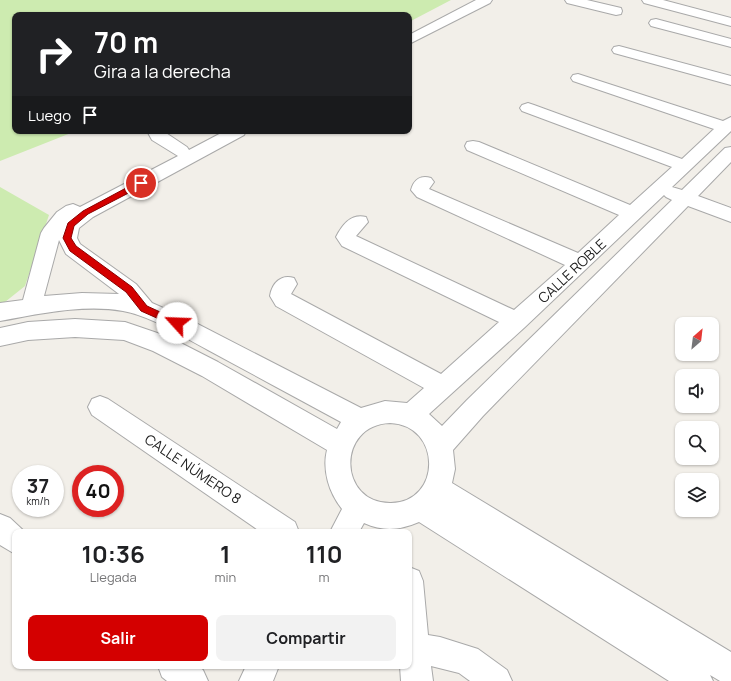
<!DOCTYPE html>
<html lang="es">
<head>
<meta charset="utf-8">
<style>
  :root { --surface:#fff; --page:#f2f2f2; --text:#202124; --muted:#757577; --accent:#d40000 }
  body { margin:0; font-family:Manrope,sans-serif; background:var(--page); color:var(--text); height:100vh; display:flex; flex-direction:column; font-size:15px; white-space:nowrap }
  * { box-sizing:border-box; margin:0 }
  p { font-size:13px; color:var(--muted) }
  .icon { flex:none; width:22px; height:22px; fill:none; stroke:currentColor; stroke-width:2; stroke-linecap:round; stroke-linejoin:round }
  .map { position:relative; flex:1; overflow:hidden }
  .details { position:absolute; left:12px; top:529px; width:400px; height:140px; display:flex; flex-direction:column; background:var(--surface); border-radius:8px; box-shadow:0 1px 3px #0004 }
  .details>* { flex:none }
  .guide { position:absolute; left:12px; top:12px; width:400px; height:122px; border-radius:8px; box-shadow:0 1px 3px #0004; background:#202124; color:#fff; overflow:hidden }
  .needle { width:26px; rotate:28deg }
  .fabs { position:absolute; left:675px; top:317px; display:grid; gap:8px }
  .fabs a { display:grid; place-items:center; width:44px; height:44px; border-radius:8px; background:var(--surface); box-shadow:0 1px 3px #0004; font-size:20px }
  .speed { position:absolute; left:12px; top:465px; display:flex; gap:8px; font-size:20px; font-weight:700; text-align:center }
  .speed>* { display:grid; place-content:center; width:52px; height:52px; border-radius:50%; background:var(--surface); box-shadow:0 1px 3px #0004; line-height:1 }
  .speed small { font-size:10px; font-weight:400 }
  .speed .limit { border:6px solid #d22; background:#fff; color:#111 }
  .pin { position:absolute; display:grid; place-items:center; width:34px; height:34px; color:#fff; margin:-17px; border:2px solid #fff; border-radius:50%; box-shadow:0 1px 4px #0007 }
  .me { position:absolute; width:44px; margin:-22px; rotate:295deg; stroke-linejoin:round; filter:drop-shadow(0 0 3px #0008) }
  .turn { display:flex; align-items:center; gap:14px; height:84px; padding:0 16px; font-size:18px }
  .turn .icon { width:52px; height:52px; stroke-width:2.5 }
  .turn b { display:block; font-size:28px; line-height:34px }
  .then { display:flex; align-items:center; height:38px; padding:0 16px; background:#0003; gap:8px; font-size:15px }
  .eta { display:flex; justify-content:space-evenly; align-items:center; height:68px; text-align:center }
  .eta b { font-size:24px; font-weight:700; line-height:28px }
  .primary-button { display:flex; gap:8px; margin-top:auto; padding:8px 16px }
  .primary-button a { flex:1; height:46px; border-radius:8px; background:var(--accent); color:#fff; font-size:16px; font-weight:700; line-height:46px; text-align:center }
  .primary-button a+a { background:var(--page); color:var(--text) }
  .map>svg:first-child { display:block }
</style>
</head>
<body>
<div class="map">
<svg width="731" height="681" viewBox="0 0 731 681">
  <rect width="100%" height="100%" fill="#f2efe9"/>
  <g fill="#cdebb0">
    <polygon points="0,0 451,0 409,22 409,15 15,15 15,131 76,131 0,161"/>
    <polygon points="0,187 49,215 25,286 0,306"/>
  </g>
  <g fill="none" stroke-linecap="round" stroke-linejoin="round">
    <defs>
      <g id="minor">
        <polygon points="476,0 492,0 490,3 409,44 409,35"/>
        <polygon points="565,0 587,0 621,8 622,11 621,14 616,15 567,3"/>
        <polygon points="642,0 663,0 731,18 731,26 644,3"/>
        <polygon points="656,19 731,39 731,47 651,26 649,23 651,20"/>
        <polygon points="619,46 731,76 731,85 614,53 612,50 614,47"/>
        <path d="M578,74L723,121L731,117V131L672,187L682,190L725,148L731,147V162L698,196L731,208V222L688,206L483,416L453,450L455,469L452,483L731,652V681H720L710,675L713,681H669L419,522C400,530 384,532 364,523L359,532H330L342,509C329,493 322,470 327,450L202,376L153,351L124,340L75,337L28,340L0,346V328L28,322L75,319L125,322L169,337L218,362L337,429L341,422C297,398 252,374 208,350C181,336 154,317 123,311C83,304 40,314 0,321V303L23,300L41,233L44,228L57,212L66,206L73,204L80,207L178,156L152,140L147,131H163L187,147L189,150L225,131H246L244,135L93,217L79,228L77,238L80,244L136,284L152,303L186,318L361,408L385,401L407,403L424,388L276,306L270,296C272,283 281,274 294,278L297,284L291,294L441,374L499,322L342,246L336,237C342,225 351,213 366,217L368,222L356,236L514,310L565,265L417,197L411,190C414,179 421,175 431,178L434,182L429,189L578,253L619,215L467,150L465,146L467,142L473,141L479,142L630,205L672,167L522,111L520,108L522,105L528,103L534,105L682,159L714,129L573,81L571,78L573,75ZM664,195L666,197L672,200L467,400L442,426L429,414L525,327ZM59,240L66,254L119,294L82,293L44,296ZM390,423C442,425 442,502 391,503C338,504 336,425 390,423Z"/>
        <polygon points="100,396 108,399 295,522 299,532 261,532 92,415 88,407 92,399"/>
        <polygon points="0,514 10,518 25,532 15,532 15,554 0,545"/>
        <polygon points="409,567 419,571 423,581 428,635 440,637 478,649 507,670 512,681 470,681 459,673 431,666 433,681 401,681 400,666 409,666"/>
        <polygon points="158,666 198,666 203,670 208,681 167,681 162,677"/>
        <polygon points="246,666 279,666 273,681 239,681"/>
      </g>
    </defs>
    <use href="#minor" stroke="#a9a9a9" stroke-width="2"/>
    <use href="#minor" fill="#fff" fill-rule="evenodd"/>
  </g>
  <polygon fill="#d40000" stroke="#8a0000" points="141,180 145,183 144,185 88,214 74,226 71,238 76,246 132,287 147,306 180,321 181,323 180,326 177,327 141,311 126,292 70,251 63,238 68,223 83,211"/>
  <g text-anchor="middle" stroke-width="3.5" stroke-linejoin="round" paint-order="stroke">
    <g font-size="14" fill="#222" stroke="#fff">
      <text transform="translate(572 271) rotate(-43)" y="5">CALLE ROBLE</text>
      <text transform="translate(193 469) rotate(34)" y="5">CALLE NÚMERO 8</text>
    </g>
  </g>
</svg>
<div class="fabs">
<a><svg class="needle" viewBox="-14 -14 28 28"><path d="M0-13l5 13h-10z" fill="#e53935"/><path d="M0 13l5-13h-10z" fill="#757577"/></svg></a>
<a><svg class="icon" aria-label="sound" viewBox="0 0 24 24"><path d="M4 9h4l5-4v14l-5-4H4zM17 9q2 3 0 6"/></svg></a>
<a><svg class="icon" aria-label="search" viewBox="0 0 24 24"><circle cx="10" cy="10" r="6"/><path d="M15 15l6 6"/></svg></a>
<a><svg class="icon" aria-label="layers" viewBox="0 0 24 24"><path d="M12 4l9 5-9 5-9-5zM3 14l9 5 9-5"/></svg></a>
</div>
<div class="speed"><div>37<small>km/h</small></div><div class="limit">40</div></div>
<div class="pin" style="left:141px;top:183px;background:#d93025"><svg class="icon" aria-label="arrive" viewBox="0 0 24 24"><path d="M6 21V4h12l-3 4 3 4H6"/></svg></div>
<svg class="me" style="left:177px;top:323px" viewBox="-20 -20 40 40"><circle r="19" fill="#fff"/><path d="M0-13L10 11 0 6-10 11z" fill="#d40000"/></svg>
<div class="guide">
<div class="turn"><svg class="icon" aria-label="right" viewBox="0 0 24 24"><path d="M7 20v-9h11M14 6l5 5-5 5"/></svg><div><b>70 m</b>Gira a la derecha</div></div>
<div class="then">Luego<svg class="icon" aria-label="arrive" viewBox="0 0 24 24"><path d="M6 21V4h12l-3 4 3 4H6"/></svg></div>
</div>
<section class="details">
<div class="eta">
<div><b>10:36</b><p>Llegada</p></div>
<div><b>1</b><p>min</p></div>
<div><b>110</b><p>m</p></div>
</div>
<div class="primary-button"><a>Salir</a><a>Compartir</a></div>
</section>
</div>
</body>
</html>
